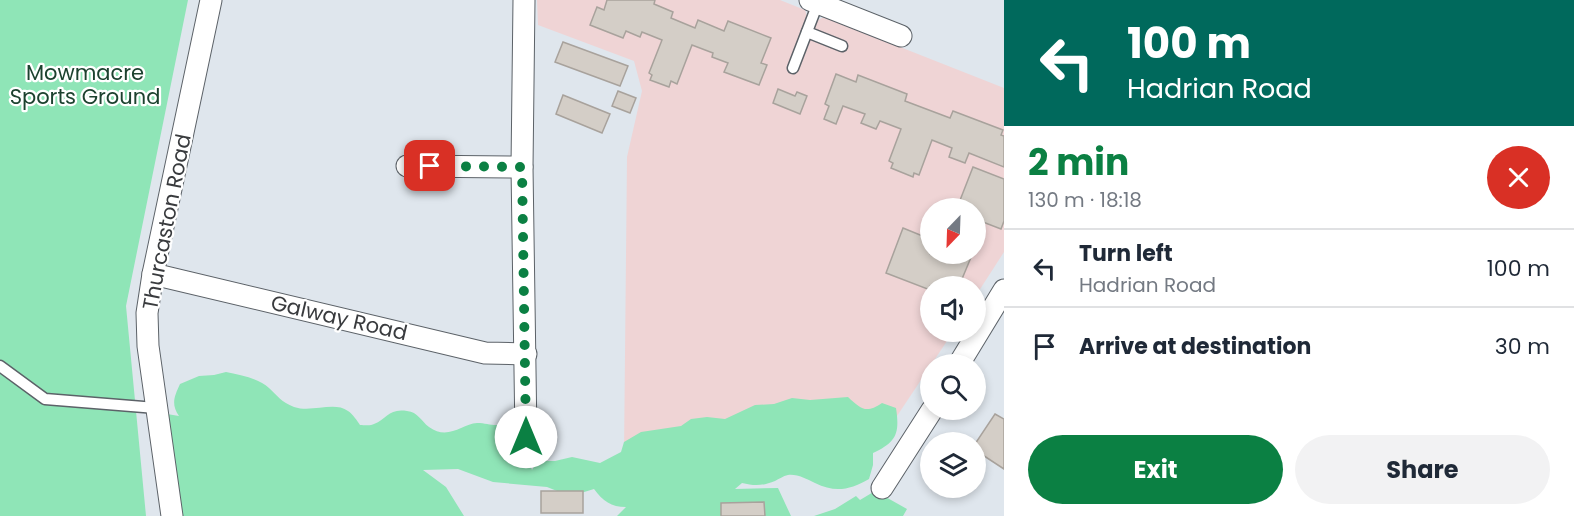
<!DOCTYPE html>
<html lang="en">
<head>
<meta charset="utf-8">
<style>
  :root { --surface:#fff; --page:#f2f2f3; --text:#1f2937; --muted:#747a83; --line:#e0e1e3; --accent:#0b8043 }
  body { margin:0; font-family:Poppins,sans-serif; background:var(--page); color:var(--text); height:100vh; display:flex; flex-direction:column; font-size:22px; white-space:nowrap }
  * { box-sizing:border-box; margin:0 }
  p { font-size:20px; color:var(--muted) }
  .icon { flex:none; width:33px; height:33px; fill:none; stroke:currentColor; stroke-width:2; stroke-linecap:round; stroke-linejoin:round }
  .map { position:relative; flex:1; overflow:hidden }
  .panel { display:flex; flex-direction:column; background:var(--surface); width:570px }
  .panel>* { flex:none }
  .hud { background:#00695c; color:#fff; overflow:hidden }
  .needle { width:39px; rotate:203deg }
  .tools { position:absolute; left:920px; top:198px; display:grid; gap:12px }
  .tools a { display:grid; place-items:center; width:66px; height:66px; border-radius:50%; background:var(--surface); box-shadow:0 3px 9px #0003; font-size:30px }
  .pin { position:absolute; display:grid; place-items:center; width:51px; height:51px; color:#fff; margin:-26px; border-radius:12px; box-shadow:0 3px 9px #0006 }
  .me { position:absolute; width:66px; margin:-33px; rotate:0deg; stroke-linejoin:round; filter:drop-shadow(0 0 4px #0008) }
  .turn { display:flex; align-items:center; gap:21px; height:126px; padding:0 24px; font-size:27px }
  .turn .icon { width:78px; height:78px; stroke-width:2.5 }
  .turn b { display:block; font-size:42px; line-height:51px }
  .round { display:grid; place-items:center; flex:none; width:63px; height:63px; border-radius:32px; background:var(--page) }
  .headline { display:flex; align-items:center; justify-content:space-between; height:102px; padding:0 24px }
  h1 { font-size:36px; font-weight:700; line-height:45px; color:var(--accent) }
  .action { display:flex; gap:12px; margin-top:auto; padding:12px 24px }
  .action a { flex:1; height:69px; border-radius:36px; background:var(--accent); color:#fff; font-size:24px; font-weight:700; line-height:69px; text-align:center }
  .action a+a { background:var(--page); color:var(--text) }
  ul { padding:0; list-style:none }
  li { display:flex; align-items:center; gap:18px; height:78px; padding:0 24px; border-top:2px solid var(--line) }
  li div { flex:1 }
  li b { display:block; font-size:22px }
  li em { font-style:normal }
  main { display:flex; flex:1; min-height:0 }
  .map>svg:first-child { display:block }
</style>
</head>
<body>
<main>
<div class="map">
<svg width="1004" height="516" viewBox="0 0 1004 516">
  <rect width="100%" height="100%" fill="#dfe6ed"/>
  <path fill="#efd4d5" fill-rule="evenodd" d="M537,0H780L805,10L807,16L818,20L824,17L1004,88V252L975,297V286H930V332H953L897,416L624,454L627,157L642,91L634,61L538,25ZM930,208H975V254H930Z"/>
  <g fill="#8fe5b7">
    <polygon points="0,0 188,0 126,306 146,516 0,516"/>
    <path d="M226,372C240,375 258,378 269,388C278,396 281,402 294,407C312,413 334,401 348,411C353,414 357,421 360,425C364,425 371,426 374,424C387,419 389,408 407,411C418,412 421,421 429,427C448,441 462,424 477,423C488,423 493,427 504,424L515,432L517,448L528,460L532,470L537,461H555L572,457L600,463L621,452L624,442L641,432L681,426L691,419L707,417L725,419L755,405L774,404L792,398L810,400L848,397C861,409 866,414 882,403L896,408C900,434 896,442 873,453V465L869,479C850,490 835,493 815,483C806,479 798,474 788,475C783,476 779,479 775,481C763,486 754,486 742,483L735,489L778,488L791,516H617L626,507C611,507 603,501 594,489L581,493H562L547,487L493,482L458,469L423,470L446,487L464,516H183L167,414L179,416C171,404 174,397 180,384L199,376L214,375Z"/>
    <polygon points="875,491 907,509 903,516 814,516 835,509 856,496 860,500"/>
  </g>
  <g fill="#d4cec7" stroke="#a8a29c" stroke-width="1.5">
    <polygon points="607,0 655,0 654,4 673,12 671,18 695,28 698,20 724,31 728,21 771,38 761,63 767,65 759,85 724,72 728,63 712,57 713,53 692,45 677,84 671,81 669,87 650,80 652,75 649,73 662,40 642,32 640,37 626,31 623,38 590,25 597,7 604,10"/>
    <polygon points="563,42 628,66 620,86 555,62"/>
    <polygon points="836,74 856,82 858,75 907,94 905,101 950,118 953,111 1003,130 1001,135 1004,136 1004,167 969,153 965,163 949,157 952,148 932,140 919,175 914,173 913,177 891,168 893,163 889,161 901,129 880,121 876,129 861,123 865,114 843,106 836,124 824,119 829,106 825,104"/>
    <polygon points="778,89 795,96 797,92 807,96 800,114 773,103"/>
    <polygon points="618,91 636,98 630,113 612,106"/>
    <polygon points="563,95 610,114 602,133 556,114"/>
    <polygon points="973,167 1004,179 1004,221 1001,229 975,219 975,208 957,208"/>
    <polygon points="903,228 930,239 930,254 972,255 959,286 941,280 938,286 930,286 930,290 886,273"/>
    <polygon points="995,414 1004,419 1004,469 975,450 975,444"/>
    <rect x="541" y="491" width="42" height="22"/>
    <polygon points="764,502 765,516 721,516 721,503"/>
  </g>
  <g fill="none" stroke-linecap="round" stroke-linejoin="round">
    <defs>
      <g id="service">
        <polyline points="807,32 842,46"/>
        <polyline points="793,68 818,3"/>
        <polyline points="0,366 45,399 156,408"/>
      </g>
      <g id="minor">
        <polyline points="524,0 522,167 526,437"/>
        <polyline points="810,0 901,36"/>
        <polyline points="407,166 522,167"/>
        <polyline points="153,274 485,353 526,354"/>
        <polyline points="959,364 1004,290"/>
        <polyline points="882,488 932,410"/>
        <polyline points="172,516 148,346 147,313 153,274 211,0"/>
      </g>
    </defs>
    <use href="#service" stroke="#5c6268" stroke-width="13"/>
    <use href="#minor" stroke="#5c6268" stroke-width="23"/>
    <use href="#service" stroke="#fff" stroke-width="10"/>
    <use href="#minor" stroke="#fff" stroke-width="21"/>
  </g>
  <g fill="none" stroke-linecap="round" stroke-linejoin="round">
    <polyline stroke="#0b8043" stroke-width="10" stroke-dasharray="0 18" points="430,166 522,167 526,437"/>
  </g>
  <g text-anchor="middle" stroke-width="4.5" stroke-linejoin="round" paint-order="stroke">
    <g font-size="21" fill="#1c422f" stroke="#fff">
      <text x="85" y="80">Mowmacre<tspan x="85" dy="24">Sports Ground</tspan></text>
    </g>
    <g font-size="21" fill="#393b3e" stroke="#fff">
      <text transform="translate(167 222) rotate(-79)" y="7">Thurcaston Road</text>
      <text transform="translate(339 318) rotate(13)" y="7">Galway Road</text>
    </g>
  </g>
</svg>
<div class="tools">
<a><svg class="needle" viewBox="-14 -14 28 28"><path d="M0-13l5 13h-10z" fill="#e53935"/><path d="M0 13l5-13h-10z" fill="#747a83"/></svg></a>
<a><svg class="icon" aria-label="sound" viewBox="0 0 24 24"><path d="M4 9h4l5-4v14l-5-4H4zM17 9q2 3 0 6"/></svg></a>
<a><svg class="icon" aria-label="search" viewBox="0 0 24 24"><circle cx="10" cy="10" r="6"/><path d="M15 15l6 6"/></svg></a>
<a><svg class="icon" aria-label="layers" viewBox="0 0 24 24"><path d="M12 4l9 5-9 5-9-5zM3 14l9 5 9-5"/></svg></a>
</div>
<div class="pin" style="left:430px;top:166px;background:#d93025"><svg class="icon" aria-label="arrive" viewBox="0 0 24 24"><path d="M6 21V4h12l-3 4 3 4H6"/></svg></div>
<svg class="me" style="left:526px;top:437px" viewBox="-20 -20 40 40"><circle r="19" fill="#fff"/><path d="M0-13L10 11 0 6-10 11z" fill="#0b8043"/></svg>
</div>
<section class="panel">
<div class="hud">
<div class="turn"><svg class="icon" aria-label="left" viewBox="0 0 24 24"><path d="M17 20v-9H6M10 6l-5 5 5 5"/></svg><div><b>100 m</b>Hadrian Road</div></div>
</div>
<div class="headline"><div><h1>2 min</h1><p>130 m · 18:18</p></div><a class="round" style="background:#d93025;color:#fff"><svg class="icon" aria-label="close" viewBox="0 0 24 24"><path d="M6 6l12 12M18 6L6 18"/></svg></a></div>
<ul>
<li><svg class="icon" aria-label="left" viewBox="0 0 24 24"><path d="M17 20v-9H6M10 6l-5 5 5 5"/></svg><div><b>Turn left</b><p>Hadrian Road</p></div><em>100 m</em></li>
<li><svg class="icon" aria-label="arrive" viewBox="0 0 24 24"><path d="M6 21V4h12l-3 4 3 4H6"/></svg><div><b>Arrive at destination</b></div><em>30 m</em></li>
</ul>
<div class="action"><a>Exit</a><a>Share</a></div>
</section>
</main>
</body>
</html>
